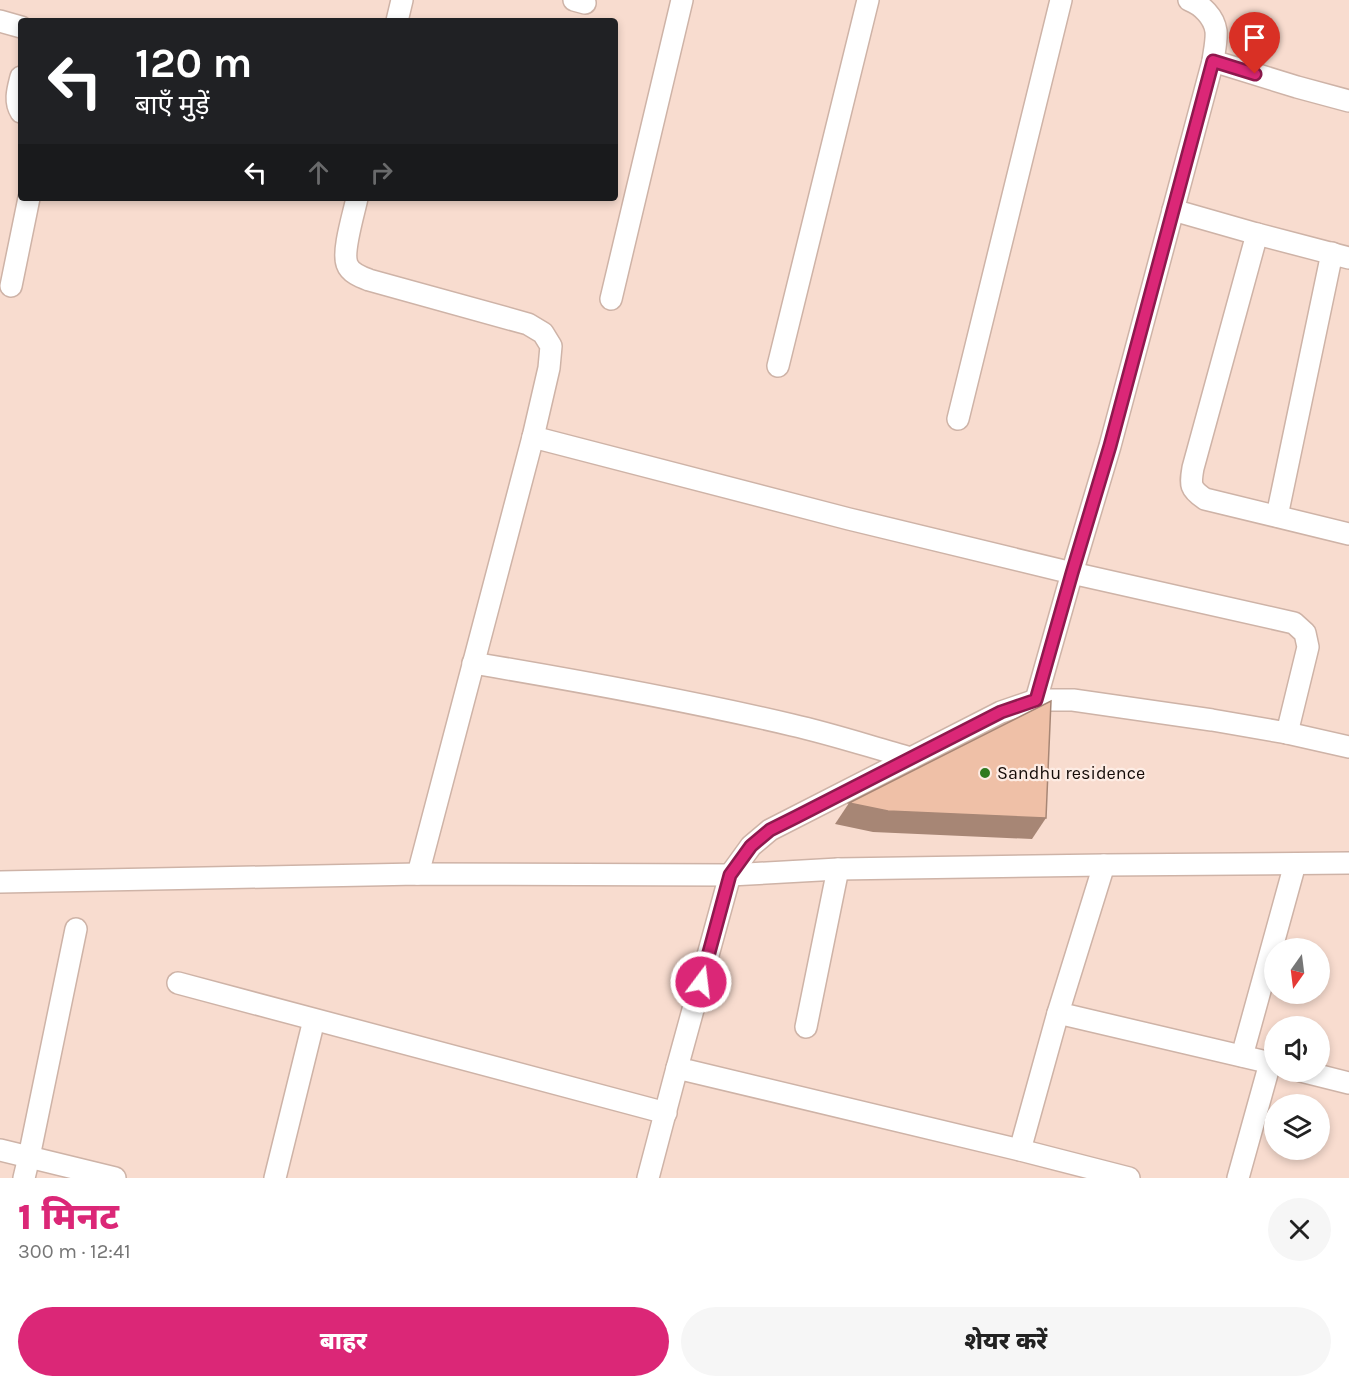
<!DOCTYPE html>
<html lang="hi">
<head>
<meta charset="utf-8">
<style>
  :root { --surface:#fff; --page:#f6f6f6; --text:#222; --muted:#767676; --accent:#db2777 }
  body { margin:0; font-family:Karla,"Noto Sans Devanagari",sans-serif; background:var(--page); color:var(--text); height:100vh; display:flex; flex-direction:column; font-size:22px; white-space:nowrap }
  * { box-sizing:border-box; margin:0 }
  p { font-size:20px; color:var(--muted) }
  .icon { flex:none; width:33px; height:33px; fill:none; stroke:currentColor; stroke-width:2; stroke-linecap:round; stroke-linejoin:round }
  .map { position:relative; height:1178px; overflow:hidden }
  .drawer { display:flex; flex-direction:column; background:var(--surface); flex:1 }
  .drawer>* { flex:none }
  .top-card { position:absolute; left:18px; top:18px; width:600px; height:183px; border-radius:6px; box-shadow:0 3px 9px #0003; background:#202124; color:#fff; overflow:hidden }
  .needle { width:39px; rotate:194deg }
  .tools { position:absolute; left:1264px; top:938px; display:grid; gap:12px }
  .tools a { display:grid; place-items:center; width:66px; height:66px; border-radius:50%; background:var(--surface); box-shadow:0 3px 9px #0003; font-size:30px }
  .pin { position:absolute; display:grid; place-items:center; width:51px; height:51px; color:#fff; margin:-62px -26px; border-radius:50% 50% 50% 0; rotate:-45deg; box-shadow:0 0 6px #0007 }
  .pin .icon { rotate:45deg }
  .me { position:absolute; width:66px; margin:-33px; rotate:15deg; stroke-linejoin:round; filter:drop-shadow(0 0 4px #0008) }
  .turn { display:flex; align-items:center; gap:21px; height:126px; padding:0 18px; font-size:27px }
  .turn .icon { width:78px; height:78px; stroke-width:2.5 }
  .turn b { display:block; font-size:42px; line-height:51px }
  .lanes { display:flex; align-items:center; height:57px; padding:0 18px; background:#0003; justify-content:center; gap:30px; direction:ltr }
  .lanes .off { opacity:.35 }
  .round { display:grid; place-items:center; flex:none; width:63px; height:63px; border-radius:32px; background:var(--page) }
  .summary { display:flex; align-items:center; justify-content:space-between; height:102px; padding:0 18px }
  h1 { font-size:36px; font-weight:800; line-height:45px; color:var(--accent) }
  .button { display:flex; gap:12px; margin-top:auto; padding:12px 18px }
  .button a { flex:1; height:69px; border-radius:36px; background:var(--accent); color:#fff; font-size:24px; font-weight:800; line-height:69px; text-align:center }
  .button a+a { background:var(--page); color:var(--text) }
  .map>svg:first-child { display:block }
</style>
</head>
<body>
<div class="map">
<svg width="1349" height="1178" viewBox="0 0 1349 1178">
  <rect width="100%" height="100%" fill="#f8dccf"/>
  <g fill="none" stroke-linecap="round" stroke-linejoin="round">
    <defs>
      <g id="minor">
        <polyline points="574,0 585,3"/>
        <polyline points="0,21 21,27"/>
        <polyline points="397,21 402,0"/>
        <polyline points="1213,61 1297,87 1349,101"/>
        <path d="M21,77C18,89 14,101 21,112"/>
        <path d="M357,198C354,213 342,251 347,264C350,273 361,277 369,280L528,324L543,333L551,346L549,368L533,437L418,874"/>
        <polyline points="1173,210 1257,234 1349,258"/>
        <path d="M1257,234L1193,468C1190,485 1190,489 1205,499L1349,534"/>
        <polyline points="11,286 29,198"/>
        <polyline points="611,299 682,0"/>
        <polyline points="778,366 868,0"/>
        <polyline points="958,419 1061,0"/>
        <polyline points="533,437 849,519 1072,573 1294,623 1305,633 1308,647 1287,733"/>
        <polyline points="1277,516 1332,253"/>
        <path d="M473,663C580,681 686,700 792,725C832,734 871,747 911,758"/>
        <path d="M1036,700L1072,573L1110,446L1213,61C1214,52 1217,40 1216,31C1214,17 1202,5 1189,0"/>
        <polyline points="1104,865 1058,1013 1275,1064"/>
        <polyline points="0,882 418,874 730,875 838,869 1104,865 1349,863"/>
        <polyline points="178,983 666,1113"/>
        <polyline points="806,1027 838,869"/>
        <polyline points="1242,1056 1295,864"/>
        <polyline points="1301,1071 1349,1083"/>
        <polyline points="0,1150 115,1178"/>
        <polyline points="1020,1150 1058,1013"/>
        <polyline points="24,1178 29,1157 76,929"/>
        <polyline points="275,1178 314,1020"/>
        <polyline points="648,1178 677,1068"/>
        <polyline points="1129,1178 1020,1150 677,1068 730,875 751,846 770,830 1001,712 1036,700 1073,700 1212,720 1287,733 1349,747"/>
        <polyline points="1238,1178 1270,1063"/>
      </g>
    </defs>
    <use href="#minor" stroke="#ceb3a7" stroke-width="24"/>
    <use href="#minor" stroke="#fff" stroke-width="21"/>
  </g>
  <polygon fill="#a78675" points="849,803 1046,818 1032,839 873,832 835,824"/>
  <polygon fill="#efc0a7" stroke="#a78675" stroke-width="1.5" points="1051,701 1046,818 888,811 849,803"/>
  <g fill="none" stroke-linecap="round" stroke-linejoin="round">
    <defs>
      <polyline id="route" points="701,982 730,875 751,846 770,830 796,817 1001,712 1036,700 1072,573 1110,446 1213,61 1255,74"/>
    </defs>
    <use href="#route" stroke="#8e194d" stroke-width="15"/>
    <use href="#route" stroke="#db2777" stroke-width="10"/>
  </g>
  <circle fill="#2f7a20" stroke="#fdece4" stroke-width="2" cx="985" cy="773" r="6"/>
  <g text-anchor="middle" stroke-width="4.5" stroke-linejoin="round" paint-order="stroke">
    <g font-size="18" fill="#140b07" stroke="#fdece4" text-anchor="start">
      <text x="997" y="779">Sandhu residence</text>
    </g>
  </g>
</svg>
<div class="tools">
<a><svg class="needle" viewBox="-14 -14 28 28"><path d="M0-13l5 13h-10z" fill="#e53935"/><path d="M0 13l5-13h-10z" fill="#767676"/></svg></a>
<a><svg class="icon" aria-label="sound" viewBox="0 0 24 24"><path d="M4 9h4l5-4v14l-5-4H4zM17 9q2 3 0 6"/></svg></a>
<a><svg class="icon" aria-label="layers" viewBox="0 0 24 24"><path d="M12 4l9 5-9 5-9-5zM3 14l9 5 9-5"/></svg></a>
</div>
<div class="pin" style="left:1255px;top:74px;background:#d93025"><svg class="icon" aria-label="arrive" viewBox="0 0 24 24"><path d="M6 21V4h12l-3 4 3 4H6"/></svg></div>
<svg class="me" style="left:701px;top:982px" viewBox="-20 -20 40 40"><circle r="17" fill="#db2777" stroke="#fff" stroke-width="3"/><path d="M0-11L8 9 0 5-8 9z" fill="#fff"/></svg>
<div class="top-card">
<div class="turn"><svg class="icon" aria-label="left" viewBox="0 0 24 24"><path d="M17 20v-9H6M10 6l-5 5 5 5"/></svg><div><b>120 m</b>बाएँ मुड़ें</div></div>
<div class="lanes"><svg class="icon" aria-label="left" viewBox="0 0 24 24"><path d="M17 20v-9H6M10 6l-5 5 5 5"/></svg><svg class="icon off" aria-label="ahead" viewBox="0 0 24 24"><path d="M12 20V5M6 11l6-6 6 6"/></svg><svg class="icon off" aria-label="right" viewBox="0 0 24 24"><path d="M7 20v-9h11M14 6l5 5-5 5"/></svg></div>
</div>
</div>
<section class="drawer">
<div class="summary"><div><h1>1 मिनट</h1><p>300 m · 12:41</p></div><a class="round"><svg class="icon" aria-label="close" viewBox="0 0 24 24"><path d="M6 6l12 12M18 6L6 18"/></svg></a></div>
<div class="button"><a>बाहर</a><a>शेयर करें</a></div>
</section>
</body>
</html>
